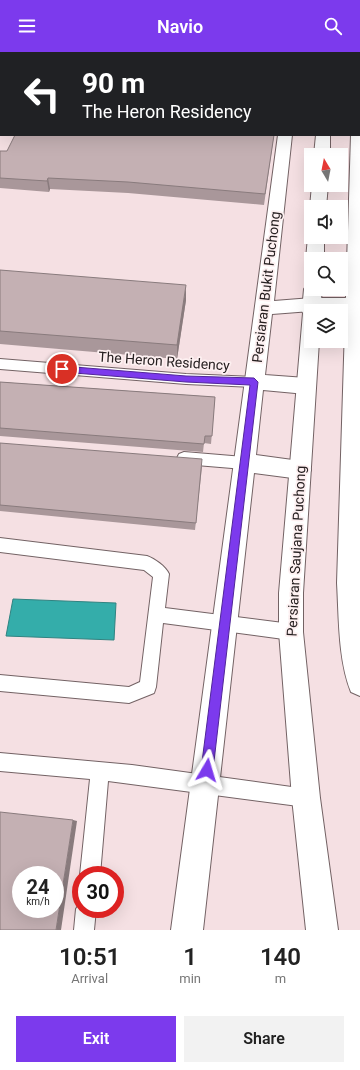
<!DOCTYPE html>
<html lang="en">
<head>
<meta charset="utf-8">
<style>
  :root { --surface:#fff; --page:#f2f2f2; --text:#222; --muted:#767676; --accent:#7c3aed }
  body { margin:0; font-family:Roboto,sans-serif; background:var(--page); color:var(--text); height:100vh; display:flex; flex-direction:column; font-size:15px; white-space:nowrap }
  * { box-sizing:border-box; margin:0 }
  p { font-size:13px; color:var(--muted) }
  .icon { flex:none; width:22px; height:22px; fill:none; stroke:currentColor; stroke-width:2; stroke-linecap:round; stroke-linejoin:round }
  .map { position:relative; height:878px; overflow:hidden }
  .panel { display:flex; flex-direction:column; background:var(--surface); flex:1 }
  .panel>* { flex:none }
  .banner { position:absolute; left:0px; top:0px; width:360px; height:84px; box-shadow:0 4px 16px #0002; background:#202124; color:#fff; overflow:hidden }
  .needle { width:26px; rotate:350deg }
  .fabs { position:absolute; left:304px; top:96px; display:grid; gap:8px }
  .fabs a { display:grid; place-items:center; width:44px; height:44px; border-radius:0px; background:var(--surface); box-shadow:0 4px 16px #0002; font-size:20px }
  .speed { position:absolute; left:12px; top:814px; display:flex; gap:8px; font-size:20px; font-weight:700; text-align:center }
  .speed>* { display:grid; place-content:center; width:52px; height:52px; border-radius:50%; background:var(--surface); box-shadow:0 4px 16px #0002; line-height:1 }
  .speed small { font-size:10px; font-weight:400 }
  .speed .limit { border:6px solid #d22; background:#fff; color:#111 }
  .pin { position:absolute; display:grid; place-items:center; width:34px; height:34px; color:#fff; margin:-17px; border:2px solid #fff; border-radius:50%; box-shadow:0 1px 4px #0007 }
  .me { position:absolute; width:44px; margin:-22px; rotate:7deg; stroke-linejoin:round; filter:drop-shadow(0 0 3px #0008) }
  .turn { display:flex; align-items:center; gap:14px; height:84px; padding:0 16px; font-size:18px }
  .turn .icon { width:52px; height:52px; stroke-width:2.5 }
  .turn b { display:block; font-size:28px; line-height:34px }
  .eta { display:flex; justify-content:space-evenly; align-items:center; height:68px; text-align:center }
  .eta b { font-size:24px; font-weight:600; line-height:28px }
  .action { display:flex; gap:8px; margin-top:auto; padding:8px 16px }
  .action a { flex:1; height:46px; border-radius:0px; background:var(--accent); color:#fff; font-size:16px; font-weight:600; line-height:46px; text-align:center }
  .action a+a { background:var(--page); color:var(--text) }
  header { display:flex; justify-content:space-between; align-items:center; height:52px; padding:0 16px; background:var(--accent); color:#fff; font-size:18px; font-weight:600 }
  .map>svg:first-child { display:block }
</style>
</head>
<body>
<header><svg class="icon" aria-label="menu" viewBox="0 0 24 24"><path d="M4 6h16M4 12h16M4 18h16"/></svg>Navio<svg class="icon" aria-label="search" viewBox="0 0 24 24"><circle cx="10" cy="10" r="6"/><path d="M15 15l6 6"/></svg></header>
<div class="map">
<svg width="360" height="878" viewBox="0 0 360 878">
  <rect width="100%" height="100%" fill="#f5e0e3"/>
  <polygon fill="#34adaa" stroke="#308381" points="13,547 116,551 114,588 6,584"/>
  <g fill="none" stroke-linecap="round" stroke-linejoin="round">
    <defs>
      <g id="service">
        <rect x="0" y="57" width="1" height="6"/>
        <polygon points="0,307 186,322 254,325 258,327 260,330 258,333 254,335 186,332 0,317"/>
        <polygon points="184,400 244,405 249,407 251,411 249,415 244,417 184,412 179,410 177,406 179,402"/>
        <path d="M0,486L147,504C155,507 165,514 169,522L165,556L291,572L297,575L299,580L297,585L291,588L163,571L156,635L154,641L129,651L0,639V623L129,635L140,630L153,525L144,518L0,500Z"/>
        <polygon points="0,701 132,713 306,737 312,740 315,746 312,752 306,755 108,729 100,823 81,823 81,824 80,823 90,727 0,719"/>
        <polygon points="81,849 81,857 96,857 94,878 74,878 76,857"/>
      </g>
      <g id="minor">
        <rect x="20" y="0" width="32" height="1"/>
        <polygon points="278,83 292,83 274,249 312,246 360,246 360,260 311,259 272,262 265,323 306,326 313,329 316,334 313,339 306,342 263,338 256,403 300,409 308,412 311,418 308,424 300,427 254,421 203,878 171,878"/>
      </g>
      <g id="tertiary">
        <rect x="323" y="0" width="12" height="1"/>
        <polygon points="354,0 360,0 359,31 359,1"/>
        <path d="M359,79H360V644L351,640C338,608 339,565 337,531L351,83H359Z"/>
        <polygon points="316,83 330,83 330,103 314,103"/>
        <polygon points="312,133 328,133 326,155 311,155 311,157 310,155"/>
        <polygon points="311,181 311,185 324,185 324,207 311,207 311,212 306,207 308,185"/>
        <polygon points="311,231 311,237 322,237 320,259 311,259 311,289 319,289 303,541 303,580 320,746 338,878 306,878 292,746 279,580 279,541 303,261 302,259 304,237 307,233"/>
      </g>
    </defs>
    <use href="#service" stroke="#736264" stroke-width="2"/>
    <use href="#minor" stroke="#736264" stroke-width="2"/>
    <use href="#tertiary" stroke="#736264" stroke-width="2"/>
    <use href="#service" fill="#fff" fill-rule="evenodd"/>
    <use href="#minor" fill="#fff" fill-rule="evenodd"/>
    <use href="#tertiary" fill="#fff" fill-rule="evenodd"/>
  </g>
  <g fill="#a9979a">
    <polygon points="0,0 38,1 78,1 1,1 1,56 0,56"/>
    <polygon points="274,83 264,153 128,141 50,137 49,140 0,136 0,99 7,99"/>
    <polygon points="0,218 186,248 177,307 0,292"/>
    <polygon points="0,330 215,345 211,392 204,391 203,400 0,384"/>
    <polygon points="0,391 202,415 195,478 0,459"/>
  </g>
  <g fill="#897b7d">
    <polygon points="48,126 50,137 49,140 47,129"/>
    <polygon points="186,233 186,248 177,307 177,293"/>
    <polygon points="73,768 77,769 61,878 56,878"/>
  </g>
  <g fill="#c4b0b3" stroke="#897b7d" fill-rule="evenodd">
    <polygon points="0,0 38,1 39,0 57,0 78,1 1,1 1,46 0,46"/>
    <rect x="96" y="0" width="48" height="1"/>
    <rect x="231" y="0" width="29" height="1"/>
    <polygon points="15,83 274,83 265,142 128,130 48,126 47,129 0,126 0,99 7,99"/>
    <polygon points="0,218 186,233 177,293 0,279"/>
    <polygon points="0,330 215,345 212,384 205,384 204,392 0,376"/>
    <polygon points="0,391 202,407 196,471 0,453"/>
    <path d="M0,760L73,768L56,878H0ZM21,823H55V857H21Z"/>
  </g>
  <polygon fill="#7c3aed" stroke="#51269a" points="62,314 186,324 254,326 258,330 213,718 211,722 207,724 203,722 201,718 250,333 186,330 62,320 58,317"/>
  <g text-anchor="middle" stroke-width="3.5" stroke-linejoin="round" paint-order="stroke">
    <g font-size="14" fill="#272021" stroke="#fdf0f1">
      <text transform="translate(266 235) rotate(-83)" y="5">Persiaran Bukit Puchong</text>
      <text transform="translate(164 309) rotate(4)" y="5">The Heron Residency</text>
      <text transform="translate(296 499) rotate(-87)" y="5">Persiaran Saujana Puchong</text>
    </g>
  </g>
</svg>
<div class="fabs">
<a><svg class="needle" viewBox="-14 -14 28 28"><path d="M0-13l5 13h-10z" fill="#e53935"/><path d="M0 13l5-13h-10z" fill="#767676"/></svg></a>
<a><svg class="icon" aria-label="sound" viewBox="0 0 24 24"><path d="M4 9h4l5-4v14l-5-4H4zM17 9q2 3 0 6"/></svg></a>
<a><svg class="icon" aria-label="search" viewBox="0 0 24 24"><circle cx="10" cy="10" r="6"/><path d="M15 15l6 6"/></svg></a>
<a><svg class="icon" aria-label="layers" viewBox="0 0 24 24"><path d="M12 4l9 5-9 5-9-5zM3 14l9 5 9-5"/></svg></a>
</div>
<div class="speed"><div>24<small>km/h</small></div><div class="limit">30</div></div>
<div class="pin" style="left:62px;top:317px;background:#d93025"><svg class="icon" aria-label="arrive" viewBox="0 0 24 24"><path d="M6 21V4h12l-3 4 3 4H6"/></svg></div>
<svg class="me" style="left:207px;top:718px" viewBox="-20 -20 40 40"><path d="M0-17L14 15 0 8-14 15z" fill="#7c3aed" stroke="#fff" stroke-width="4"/></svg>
<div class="banner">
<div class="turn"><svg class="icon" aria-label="left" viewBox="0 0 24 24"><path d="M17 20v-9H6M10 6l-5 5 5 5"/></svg><div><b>90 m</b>The Heron Residency</div></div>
</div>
</div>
<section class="panel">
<div class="eta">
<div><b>10:51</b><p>Arrival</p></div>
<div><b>1</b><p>min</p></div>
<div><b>140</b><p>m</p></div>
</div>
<div class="action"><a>Exit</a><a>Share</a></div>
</section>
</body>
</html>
